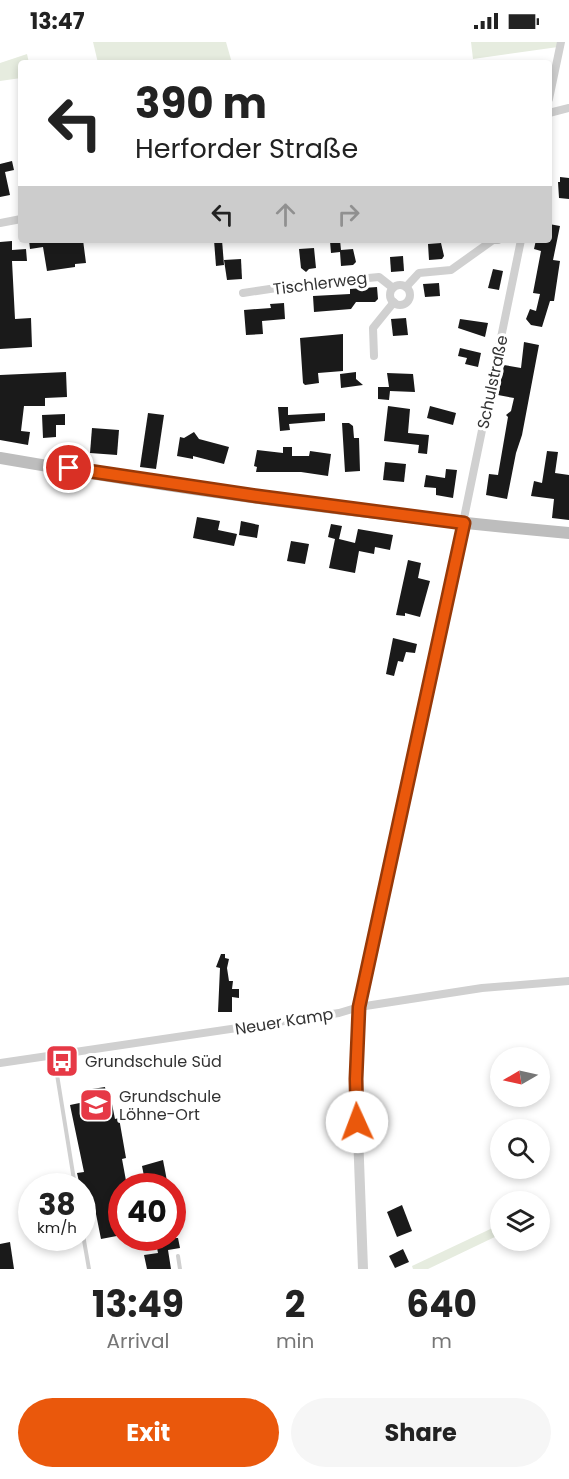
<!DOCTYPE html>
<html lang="en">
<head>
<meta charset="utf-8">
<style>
  :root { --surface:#fff; --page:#f6f6f6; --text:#222; --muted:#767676; --accent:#ea580c }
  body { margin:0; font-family:Poppins,sans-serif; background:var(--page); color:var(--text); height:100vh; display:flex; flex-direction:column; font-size:22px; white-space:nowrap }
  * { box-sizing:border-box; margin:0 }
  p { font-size:20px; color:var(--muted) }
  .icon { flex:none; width:33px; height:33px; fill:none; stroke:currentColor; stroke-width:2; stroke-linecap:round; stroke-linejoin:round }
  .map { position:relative; height:1227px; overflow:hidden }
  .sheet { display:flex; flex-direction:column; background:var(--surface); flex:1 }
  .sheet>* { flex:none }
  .banner { position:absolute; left:18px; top:18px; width:534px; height:183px; border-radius:6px; box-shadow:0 3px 9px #0003; background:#fff; color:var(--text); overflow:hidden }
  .needle { width:39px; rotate:261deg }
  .controls { position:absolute; left:490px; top:1005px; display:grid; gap:12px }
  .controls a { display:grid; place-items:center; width:60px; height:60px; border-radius:50%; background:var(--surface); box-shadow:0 3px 9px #0003; font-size:30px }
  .speed { position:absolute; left:18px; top:1131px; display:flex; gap:12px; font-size:30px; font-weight:700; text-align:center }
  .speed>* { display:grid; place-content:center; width:78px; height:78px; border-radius:50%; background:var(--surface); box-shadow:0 3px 9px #0003; line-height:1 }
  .speed small { font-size:15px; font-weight:400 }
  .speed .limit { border:9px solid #d22; background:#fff; color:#111 }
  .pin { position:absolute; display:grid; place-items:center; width:51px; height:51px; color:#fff; margin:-26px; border:3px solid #fff; border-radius:50%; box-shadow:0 2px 6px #0007 }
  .me { position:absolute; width:66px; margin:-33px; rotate:358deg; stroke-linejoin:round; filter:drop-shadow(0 0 4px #0008) }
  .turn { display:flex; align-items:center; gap:21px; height:126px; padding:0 18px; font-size:27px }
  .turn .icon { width:78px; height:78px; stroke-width:2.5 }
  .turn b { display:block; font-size:42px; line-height:51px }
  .lanes { display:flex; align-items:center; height:57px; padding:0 18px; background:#0003; justify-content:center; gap:30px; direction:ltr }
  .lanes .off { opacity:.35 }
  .eta { display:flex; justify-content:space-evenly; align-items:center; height:102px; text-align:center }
  .eta b { font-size:36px; font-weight:700; line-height:42px }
  .button { display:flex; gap:12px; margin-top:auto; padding:12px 18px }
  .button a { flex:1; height:69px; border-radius:36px; background:var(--accent); color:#fff; font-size:24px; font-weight:700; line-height:69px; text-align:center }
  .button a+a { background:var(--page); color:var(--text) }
  .status { display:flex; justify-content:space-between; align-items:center; height:42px; padding:0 30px; background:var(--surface); direction:ltr }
  .status svg { height:16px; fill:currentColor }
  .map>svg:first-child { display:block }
</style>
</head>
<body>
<div class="status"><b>13:47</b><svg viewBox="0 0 49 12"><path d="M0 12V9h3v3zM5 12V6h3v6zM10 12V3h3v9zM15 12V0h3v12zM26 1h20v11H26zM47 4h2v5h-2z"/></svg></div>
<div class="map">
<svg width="569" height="1227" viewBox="0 0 569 1227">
  <rect width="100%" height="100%" fill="#fff"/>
  <g fill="#e6ecdf">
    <polygon points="93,0 226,0 232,21 98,21"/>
    <polygon points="471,0 559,0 558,5 473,17"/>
    <polygon points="27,12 29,21 21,21 21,36 0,39 0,21"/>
    <polygon points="501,1182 501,1192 428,1227 413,1227 412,1224"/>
  </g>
  <g fill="#1a1a1a">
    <polygon points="12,119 14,128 5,130 10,153 0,155 0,122"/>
    <polygon points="560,135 569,136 569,157 559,156 558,140 560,140"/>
    <polygon points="549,182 560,184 553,218 560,219 554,259 550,259 542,285 531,283 526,277 530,267 536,269 540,252 533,251 541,209 534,207 536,198 549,198"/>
    <polygon points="29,198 83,198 86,221 75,222 75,225 47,229 43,205 30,207"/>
    <polygon points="214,198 222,198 224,223 216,224"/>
    <polygon points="340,198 341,208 353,207 356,220 353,223 341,224 340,210 331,211 330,199"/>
    <polygon points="12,199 12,208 26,207 27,219 12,219 15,277 31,276 32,305 0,307 0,200"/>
    <polygon points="441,201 444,214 442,217 429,218 428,202"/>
    <polygon points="314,206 316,226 309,227 306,230 301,226 299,207"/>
    <polygon points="403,214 404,229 391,230 390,215"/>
    <polygon points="241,217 242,237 227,238 224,218"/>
    <polygon points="493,227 503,229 499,248 488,246"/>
    <polygon points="439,241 440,254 425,255 423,242"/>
    <polygon points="377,245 378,257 375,260 356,260 351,267 314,270 313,254 350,252 350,247"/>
    <polygon points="284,261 285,277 262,279 263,292 246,293 244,268 271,266 270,262"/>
    <polygon points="406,276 408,293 393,294 391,277"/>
    <polygon points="460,277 488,281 485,295 458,286"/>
    <polygon points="343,292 343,329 318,331 319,341 305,343 303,341 300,296"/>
    <polygon points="524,300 539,303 522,393 516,411 507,457 486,453 489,432 498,433 508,375 506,373 511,369 514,356 498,353 504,323 521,326"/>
    <polygon points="460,306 481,311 478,325 465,322 467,316 458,314"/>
    <polygon points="66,330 67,355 45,356 45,364 24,364 21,389 30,390 28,403 0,398 0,333"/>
    <polygon points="356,330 356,337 363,343 341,346 340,332"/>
    <polygon points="387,331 413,332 415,350 390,349 389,358 378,357 378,345 389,345"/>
    <polygon points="388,364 410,367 408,391 429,393 427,412 418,411 419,403 384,399"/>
    <polygon points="430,364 456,371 453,383 427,376"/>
    <polygon points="278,365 288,365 288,373 325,371 325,379 289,382 290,388 280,389"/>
    <polygon points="148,371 164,373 156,427 140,425"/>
    <polygon points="65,372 65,383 56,383 56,395 43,396 42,373"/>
    <polygon points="342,381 349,381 353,384 354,396 359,396 360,429 345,430"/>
    <polygon points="92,386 119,388 117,413 90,411"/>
    <polygon points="194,390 199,397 229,405 224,422 193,414 193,417 177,414 180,395 184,396"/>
    <polygon points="283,405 292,405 292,414 309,414 310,409 331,412 328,434 301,430 256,430 257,425 254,424 257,408 283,411"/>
    <polygon points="547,409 558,410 555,431 569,433 569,478 552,476 554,457 531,454 534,439 542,441"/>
    <polygon points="385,420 406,422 404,440 383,438"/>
    <polygon points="446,427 457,428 453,456 436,453 436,446 424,445 426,433 445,436"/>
    <polygon points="197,475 220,479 218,488 237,492 234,504 193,496"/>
    <polygon points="241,479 259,483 257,496 239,493"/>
    <polygon points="331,482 342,484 339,497 355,501 358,487 393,493 390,508 375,505 374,512 359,509 355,531 329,526 335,497 328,495"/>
    <polygon points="291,499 309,502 305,522 287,519"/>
    <polygon points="408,518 421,521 418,536 430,539 420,575 405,571 405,574 396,573"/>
    <polygon points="393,596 417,602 415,611 406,610 403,620 398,619 394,634 386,632"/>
    <polygon points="221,912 225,912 225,916 229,917 227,926 229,939 233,939 232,947 239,947 239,956 232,955 232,970 218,970 220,926 216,925"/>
    <polygon points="105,1045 107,1058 111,1057 115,1077 119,1076 126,1116 122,1117 127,1144 122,1144 122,1153 117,1154 122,1193 101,1197 94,1162 89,1163 88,1159 82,1160 82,1144 80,1144 77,1131 84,1130 70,1063 94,1058 92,1047"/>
    <polygon points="163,1118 168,1144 146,1144 142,1124"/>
    <polygon points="402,1163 412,1189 397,1195 387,1170"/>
    <polygon points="155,1196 178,1196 180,1206 168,1208 171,1227 147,1227 144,1213 158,1211"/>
    <polygon points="10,1200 14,1227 0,1227 0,1202"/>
    <polygon points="403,1207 409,1220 395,1226 389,1214"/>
  </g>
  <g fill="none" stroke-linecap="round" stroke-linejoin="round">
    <g stroke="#d0d0d0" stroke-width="4">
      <polyline points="54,1014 75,1144"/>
      <polyline points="82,1187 89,1227"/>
      <polyline points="178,1214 180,1227"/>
    </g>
    <g stroke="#d0d0d0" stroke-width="8">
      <polyline points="549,57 561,0"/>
      <polyline points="549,71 569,66"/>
      <polyline points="0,181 21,177"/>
      <circle cx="400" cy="253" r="10"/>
      <polyline points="406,245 419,231 451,228 493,198 498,198"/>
      <polyline points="243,251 303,242 379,235 393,246"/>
      <polyline points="374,314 373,286 394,260"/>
      <polyline points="463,481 521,198"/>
      <polyline points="0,1021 339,971 359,965 482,946 569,939"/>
    </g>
    <polyline stroke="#d0d0d0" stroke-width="10" points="363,1227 356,1037 359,965 463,481"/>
    <path stroke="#bdbdbd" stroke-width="12" d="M0,416C188,449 379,474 569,491"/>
  </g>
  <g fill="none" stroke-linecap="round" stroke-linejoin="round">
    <defs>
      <polyline id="route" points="69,426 257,454 464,481 359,965 356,1037 357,1080"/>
    </defs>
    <use href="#route" stroke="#983908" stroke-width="15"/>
    <use href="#route" stroke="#ea580c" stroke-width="10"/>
  </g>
  <defs>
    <symbol id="bus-square" viewBox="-11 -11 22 22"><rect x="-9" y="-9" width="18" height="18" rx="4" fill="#e63946" stroke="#fff"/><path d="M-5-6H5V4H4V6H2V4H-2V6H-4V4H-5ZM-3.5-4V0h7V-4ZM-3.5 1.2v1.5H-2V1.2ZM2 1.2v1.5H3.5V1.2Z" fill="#fff"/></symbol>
    <symbol id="school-square" viewBox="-11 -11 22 22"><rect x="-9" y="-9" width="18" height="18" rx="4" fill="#e63946" stroke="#fff"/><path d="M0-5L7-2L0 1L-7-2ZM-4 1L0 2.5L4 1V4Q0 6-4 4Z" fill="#fff"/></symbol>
  </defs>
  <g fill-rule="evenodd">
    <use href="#bus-square" x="43" y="1000" width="38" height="38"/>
    <use href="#school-square" x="77" y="1044" width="38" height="38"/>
  </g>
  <g text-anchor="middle" stroke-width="6" stroke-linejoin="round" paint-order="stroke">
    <g font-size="16" fill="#333" stroke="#fff">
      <text transform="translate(320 241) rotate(-7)" y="6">Tischlerweg</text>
      <text transform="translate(492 340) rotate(-78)" y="6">Schulstraße</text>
      <text transform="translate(284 979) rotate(-9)" y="6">Neuer Kamp</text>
    </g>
    <g font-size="16" fill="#333" stroke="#fff" text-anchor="start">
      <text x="85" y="1025">Grundschule Süd</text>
      <text x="119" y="1060">Grundschule<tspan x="119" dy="18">Löhne-Ort</tspan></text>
    </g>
  </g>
</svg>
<div class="controls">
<a><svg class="needle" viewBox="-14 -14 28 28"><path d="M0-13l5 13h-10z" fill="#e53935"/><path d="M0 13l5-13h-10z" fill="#767676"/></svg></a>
<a><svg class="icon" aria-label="search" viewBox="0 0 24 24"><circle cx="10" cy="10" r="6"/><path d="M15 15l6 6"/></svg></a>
<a><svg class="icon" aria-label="layers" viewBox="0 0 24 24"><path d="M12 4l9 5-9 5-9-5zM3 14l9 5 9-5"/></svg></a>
</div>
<div class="speed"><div>38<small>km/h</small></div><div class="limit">40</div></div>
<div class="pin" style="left:69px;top:426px;background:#d93025"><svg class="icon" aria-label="arrive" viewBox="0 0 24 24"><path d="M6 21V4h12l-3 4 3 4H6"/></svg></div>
<svg class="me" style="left:357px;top:1080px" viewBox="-20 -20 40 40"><circle r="19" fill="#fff"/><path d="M0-13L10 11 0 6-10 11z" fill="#ea580c"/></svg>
<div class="banner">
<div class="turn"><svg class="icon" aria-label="left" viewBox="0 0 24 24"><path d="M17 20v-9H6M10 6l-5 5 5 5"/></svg><div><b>390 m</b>Herforder Straße</div></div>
<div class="lanes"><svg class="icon" aria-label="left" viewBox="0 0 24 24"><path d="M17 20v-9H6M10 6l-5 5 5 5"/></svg><svg class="icon off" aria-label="ahead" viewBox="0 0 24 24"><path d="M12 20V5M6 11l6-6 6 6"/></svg><svg class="icon off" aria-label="right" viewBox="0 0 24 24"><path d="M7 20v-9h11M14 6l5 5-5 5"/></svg></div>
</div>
</div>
<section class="sheet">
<div class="eta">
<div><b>13:49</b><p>Arrival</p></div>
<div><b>2</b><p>min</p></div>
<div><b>640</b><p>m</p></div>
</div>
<div class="button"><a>Exit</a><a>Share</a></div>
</section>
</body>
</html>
